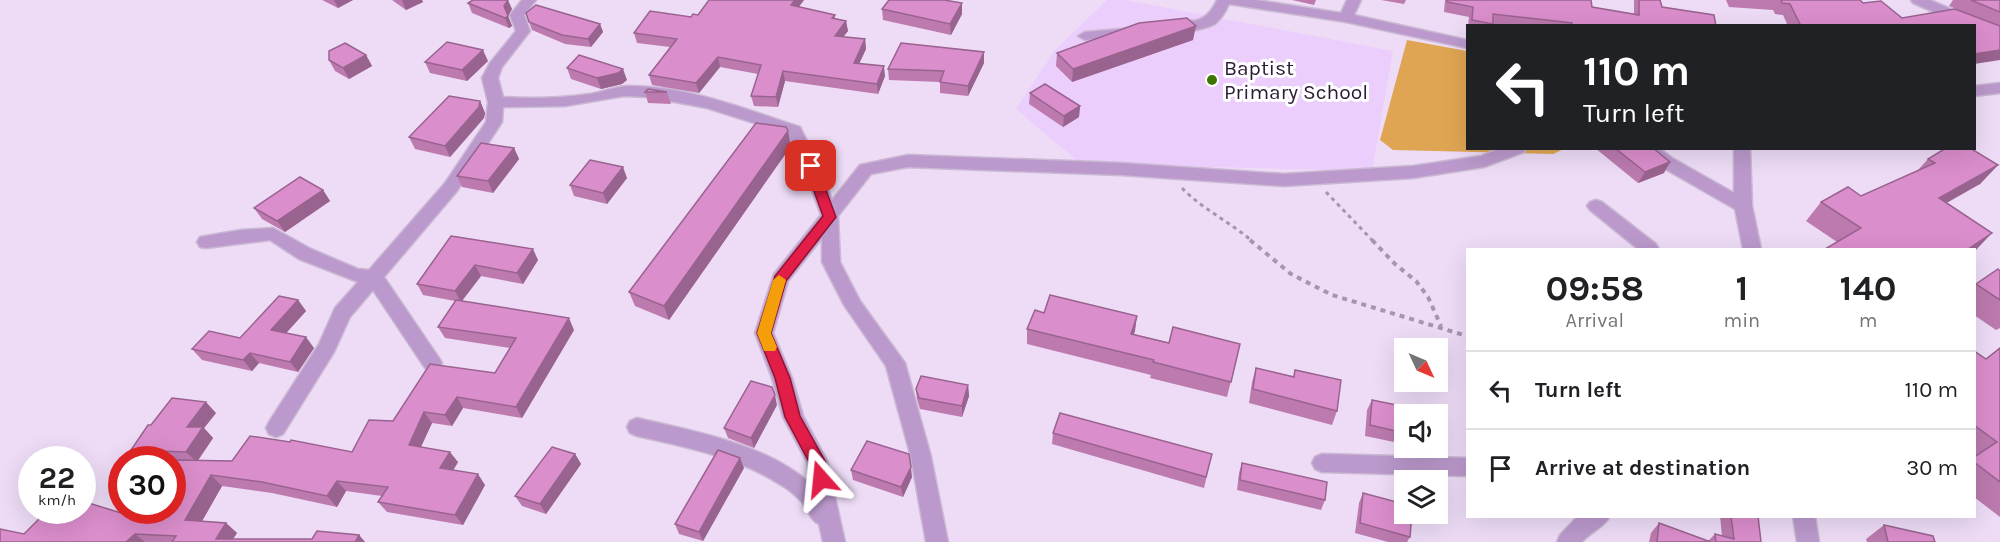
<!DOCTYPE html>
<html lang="en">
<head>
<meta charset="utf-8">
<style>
  :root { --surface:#fff; --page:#f2f2f2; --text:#202124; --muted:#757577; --line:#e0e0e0 }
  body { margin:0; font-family:Karla,sans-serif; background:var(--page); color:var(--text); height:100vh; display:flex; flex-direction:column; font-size:22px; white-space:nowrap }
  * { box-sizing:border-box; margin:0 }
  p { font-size:20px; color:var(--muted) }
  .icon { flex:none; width:33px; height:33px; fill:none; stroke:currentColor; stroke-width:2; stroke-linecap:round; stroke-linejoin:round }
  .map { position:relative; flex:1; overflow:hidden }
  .panel { position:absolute; left:1466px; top:248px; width:510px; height:270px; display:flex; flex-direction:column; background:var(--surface); border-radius:0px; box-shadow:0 6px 24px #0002 }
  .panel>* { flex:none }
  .banner { position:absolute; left:1466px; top:24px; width:510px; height:126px; border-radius:0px; box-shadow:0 6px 24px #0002; background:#202124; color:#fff; overflow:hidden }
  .needle { width:39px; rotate:134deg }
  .controls { position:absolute; left:1394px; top:338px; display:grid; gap:12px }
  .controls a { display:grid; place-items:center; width:54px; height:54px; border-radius:0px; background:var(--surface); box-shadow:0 6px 24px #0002; font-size:30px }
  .speed { position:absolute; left:18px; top:446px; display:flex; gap:12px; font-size:30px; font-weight:700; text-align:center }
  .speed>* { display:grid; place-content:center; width:78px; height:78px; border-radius:50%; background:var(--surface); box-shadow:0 6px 24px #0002; line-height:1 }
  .speed small { font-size:15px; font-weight:400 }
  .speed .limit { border:9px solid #d22; background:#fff; color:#111 }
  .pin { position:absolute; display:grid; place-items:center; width:51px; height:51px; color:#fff; margin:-26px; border-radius:12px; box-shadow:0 3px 9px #0006 }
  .me { position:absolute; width:66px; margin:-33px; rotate:342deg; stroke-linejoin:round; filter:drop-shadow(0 0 4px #0008) }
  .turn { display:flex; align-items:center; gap:21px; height:126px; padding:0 18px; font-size:27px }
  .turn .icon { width:78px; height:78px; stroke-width:2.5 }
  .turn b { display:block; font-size:42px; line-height:51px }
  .eta { display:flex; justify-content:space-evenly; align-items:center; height:102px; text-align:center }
  .eta b { font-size:36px; font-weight:700; line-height:42px }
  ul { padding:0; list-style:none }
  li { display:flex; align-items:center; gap:18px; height:78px; padding:0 18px; border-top:2px solid var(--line) }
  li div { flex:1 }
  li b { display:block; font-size:22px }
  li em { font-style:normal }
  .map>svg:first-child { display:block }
</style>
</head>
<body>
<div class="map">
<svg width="2000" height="542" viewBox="0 0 2000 542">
  <rect width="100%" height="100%" fill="#eedcf7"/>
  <polygon fill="#ebcefb" points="1107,0 1125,0 1393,51 1372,171 1081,164 1016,109 1056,49"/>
  <polygon fill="#dfa552" points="1407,40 1467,51 1467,148 1564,149 1553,154 1393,150 1380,140"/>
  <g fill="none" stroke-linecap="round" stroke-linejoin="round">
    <defs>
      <g id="minor">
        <path d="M522,0H536L524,15L530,31L502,67L498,78L503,97C532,99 561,98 590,94C603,92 616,86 630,86C688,86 745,109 800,127L819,166L832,200L860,165L908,155L1121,163L1284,174L1413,166L1481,156L1501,148H1526L1524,152L1484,167L1413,178L1284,186L1121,175L908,167L871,174L838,216L840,262L860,301L905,363L931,457L948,542H926L911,457L886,366L844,305L822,262V238L788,281L773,333L792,378L803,416L827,461L845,542H823L819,524C811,521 808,510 803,503C797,497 789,489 781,485C738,457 686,447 637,436L630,433L627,427L630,421L637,418C696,432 764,443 811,484L807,462L783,417L772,378L755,333L774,274L821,215L803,166L788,134L707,108L648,97L624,96L565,106L503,107L502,122L457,191L384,277L439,358L442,363L439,368L432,371L425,368L373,290L350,317L334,352L283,434L276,437L269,434L266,428L269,422L319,344L335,308L358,282L299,259L270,240L206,248L200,247L197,242L200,237L241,230L273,228L311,249L358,269L369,270L445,183L486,122L488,102L482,78L490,63L516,31L510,15Z"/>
        <path d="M1217,0H1256L1341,13L1347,0H1361L1354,15L1467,40V48L1346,22L1229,4C1226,11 1221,19 1215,24C1204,30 1172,36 1164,27C1180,11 1200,36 1217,0Z"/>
        <polygon points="1911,0 1930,0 2000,30 2000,39 1974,29 1974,26 1966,26 1913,3"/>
        <polygon points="1132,28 1139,32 1137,35 1085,40 1078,36 1085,32"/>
        <polygon points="2000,83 2000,93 1974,96 1974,86"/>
        <polygon points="1640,148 1659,148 1672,158 1734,193 1734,148 1750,148 1752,206 1761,249 1743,249 1735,209 1660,166"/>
        <polygon points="1596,200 1602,202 1656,244 1659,249 1638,249 1590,210 1587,206 1590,202"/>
        <polygon points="1322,454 1467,458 1467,476 1322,472 1315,469 1312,463 1315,457"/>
        <path d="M1578,516H1610C1605,527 1590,532 1582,542H1557L1560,535Z"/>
        <polygon points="1793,516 1815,516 1819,542 1797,542"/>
      </g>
    </defs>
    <use href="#minor" stroke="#cbb9d4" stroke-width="3"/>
    <g stroke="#a795af" stroke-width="3" stroke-dasharray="4 4" stroke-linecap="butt">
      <path d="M1182,188C1202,209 1230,222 1252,241"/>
      <polyline points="1326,192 1373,241"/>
    </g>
    <g stroke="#a795af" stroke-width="4" stroke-dasharray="5 5" stroke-linecap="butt">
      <polyline points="1250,240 1291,274 1332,295 1467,336"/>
      <polyline points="1372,240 1395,264 1416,281 1428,297 1441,326"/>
    </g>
    <use href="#minor" fill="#b9c" fill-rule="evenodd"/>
  </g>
  <g fill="#bc7aaf">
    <polygon points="322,0 353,0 338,8"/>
    <polygon points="392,0 422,0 423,2 406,10"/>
    <polygon points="768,0 804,0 799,7 835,15 835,19 846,21 848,31 843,37 865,39 866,49 859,63 885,76 878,94 785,81 778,107 754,106 751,96 758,74 720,67 699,93 652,85 649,75 670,47 637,43 634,33 691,17"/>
    <polygon points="1292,0 1316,0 1314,5"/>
    <polygon points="1381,0 1406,0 1404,4"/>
    <polygon points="1445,0 1591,0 1592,7 1634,14 1634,0 1660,0 1662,7 1716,26 1502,26 1492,24 1492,26 1468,26 1469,17 1444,12"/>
    <polygon points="1726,0 1860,0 1863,3 1902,18 1968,14 1949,6 1953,0 2000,0 2000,60 1998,60 1974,26 1788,26 1783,15 1775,14 1773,10 1729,7"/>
    <polygon points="468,3 512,9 508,16 512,26 509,28 472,13"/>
    <polygon points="882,9 962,14 951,35 883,20"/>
    <polygon points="526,13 600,24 603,32 591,47 565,44 532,30"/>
    <polygon points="1193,40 1072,82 1056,66 1057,53"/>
    <polygon points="984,52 984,63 968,96 940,93 940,82 889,80 888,69"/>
    <polygon points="366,55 372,66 349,79 335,71 329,60"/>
    <polygon points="488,61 467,81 430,73 425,62"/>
    <polygon points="567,68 627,80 622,84 601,89 571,79"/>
    <polygon points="645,92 667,92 671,104 648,103"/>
    <polygon points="1030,93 1080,106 1079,117 1063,127 1029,104"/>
    <polygon points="480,101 485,113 484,118 450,157 415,149 409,137"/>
    <polygon points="791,146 669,320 635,306 629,292"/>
    <polygon points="514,148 519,159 493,193 462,187 457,176"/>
    <polygon points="1595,148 1653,148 1664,173 1638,183"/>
    <polygon points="1928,159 1998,165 1980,184 1837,242 1806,221 1821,202 1861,196 1918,170"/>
    <polygon points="627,178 607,204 574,196 570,185"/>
    <polygon points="323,190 330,201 285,232 262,219 254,208"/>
    <polygon points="451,236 538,260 523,284 481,276 462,301 574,330 522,418 463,408 452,426 432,423 421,447 458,462 453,470 485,485 463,525 387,512 378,502 382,496 346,491 337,507 272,493 222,486 202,521 226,523 237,533 233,539 312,539 359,535 365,542 0,542 24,534 141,519 176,461 172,461 172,459 141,459 131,450 151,425 216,413 204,428 213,438 198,460 232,461 352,452 393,421 495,373 510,348 445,338 438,327 455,301 423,295 417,284"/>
    <polygon points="2000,271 2000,328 1996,330 1974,315 1974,286"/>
    <polygon points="298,300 306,311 286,333 314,348 298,372 259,363 252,371 202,360 192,349 240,338"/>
    <polygon points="1044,313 1137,316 1134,334 1169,343 1240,344 1227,397 1150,378 1151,375 1027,344 1027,329"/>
    <polygon points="2000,348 2000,517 1974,497 1974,351 1986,359"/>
    <polygon points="1256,368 1293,377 1295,370 1337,411 1332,425 1249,403 1252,382"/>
    <polygon points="968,385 969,396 962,417 920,409 917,399 916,389"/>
    <polygon points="1372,400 1404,414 1404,444 1365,436 1367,410"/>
    <polygon points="777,405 754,448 728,438 724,428"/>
    <polygon points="1053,433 1212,454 1204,488 1052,444"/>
    <polygon points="575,454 581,464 546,514 522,506 515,496"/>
    <polygon points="1242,463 1325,500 1321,510 1237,490 1239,473"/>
    <polygon points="744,468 703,541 679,534 675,524"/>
    <polygon points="851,470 912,477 903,497 853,480"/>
    <polygon points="1363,493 1410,537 1407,542 1388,542 1355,533 1359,503"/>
    <polygon points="1720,516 1758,516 1761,542 1649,542 1651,533 1659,523 1708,541 1715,534 1722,536"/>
    <polygon points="1884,525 1935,542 1867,542 1866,539"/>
  </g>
  <g fill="#99638f">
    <polygon points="334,0 353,0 338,8"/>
    <polygon points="402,0 422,0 423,2 406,10"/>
    <polygon points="508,0 512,9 508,16 504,6"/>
    <polygon points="795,0 804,0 792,15 791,5"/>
    <polygon points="962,3 962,14 951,35 950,24"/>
    <polygon points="508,16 512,26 509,28 505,18"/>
    <polygon points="846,21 848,31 836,46 835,36"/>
    <polygon points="600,24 603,32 591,47 588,39"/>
    <polygon points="1196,26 1193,40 1072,82 1073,69"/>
    <polygon points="865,39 866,49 855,73 854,63"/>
    <polygon points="483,50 488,61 467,81 462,70"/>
    <polygon points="2000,50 2000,60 1974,64 1974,54"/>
    <polygon points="984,52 984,63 968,96 968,86"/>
    <polygon points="366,55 372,66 349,79 343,68"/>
    <polygon points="718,57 720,67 699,93 696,83"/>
    <polygon points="884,66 885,76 878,94 877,84"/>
    <polygon points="623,69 627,80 622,84 601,89 597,78"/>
    <polygon points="783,71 785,81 778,107 776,97"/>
    <polygon points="480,101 485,113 484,118 450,157 445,146"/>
    <polygon points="1080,106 1079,117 1063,127 1064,116"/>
    <polygon points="788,131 791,146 669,320 664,306"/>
    <polygon points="514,148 519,159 493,193 488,181"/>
    <polygon points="1670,162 1664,173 1638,183 1645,172"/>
    <polygon points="1998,165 1980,184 1922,217 1939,198"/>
    <polygon points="623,167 627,178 607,204 603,193"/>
    <polygon points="323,190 330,201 285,232 277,221"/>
    <polygon points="1992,233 1974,252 1974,249 1968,249"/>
    <polygon points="533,249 538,260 523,284 517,273"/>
    <polygon points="475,265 481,276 461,302 455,291"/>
    <polygon points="298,300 306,311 279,341 271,330"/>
    <polygon points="1137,316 1135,331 1129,349 1131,334"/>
    <polygon points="569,318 574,330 522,418 516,407"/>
    <polygon points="306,337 314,348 298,372 290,362"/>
    <polygon points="250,353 259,363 252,371 243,360"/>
    <polygon points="968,385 969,396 962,417 962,406"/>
    <polygon points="775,395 777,405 754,448 751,438"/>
    <polygon points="457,397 463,408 452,426 445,415"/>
    <polygon points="206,402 216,413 204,428 213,438 197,462 186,452 187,427"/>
    <polygon points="424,412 432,423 417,455 409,445"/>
    <polygon points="450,452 458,462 448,479 440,468"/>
    <polygon points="575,454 581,464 546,514 540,504"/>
    <polygon points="740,458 744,468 703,541 699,532"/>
    <polygon points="911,467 912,477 903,497 901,487"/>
    <polygon points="478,474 485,485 463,525 455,515"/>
    <polygon points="211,475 222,486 197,530 185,520"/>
    <polygon points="337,481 346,491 337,507 327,496"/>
    <polygon points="226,523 237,533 231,542 216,539"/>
    <polygon points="135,534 145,542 126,542"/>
    <polygon points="359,535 365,542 355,542"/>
  </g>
  <g fill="#db8ecc" stroke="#99638f" stroke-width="1.5">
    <polygon points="473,0 508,0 504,6 508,16 505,18 468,3"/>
    <polygon points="709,0 795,0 791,5 835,15 832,18 846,21 835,36 865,39 854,63 884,66 877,84 783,71 776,97 751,96 761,65 718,57 696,83 649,75 677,39 634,33 650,11 691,17 693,14 698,15"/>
    <polygon points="889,0 944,0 962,3 950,24 882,9"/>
    <polygon points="1447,0 1591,0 1592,7 1639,15 1639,0 1660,0 1662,7 1714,15 1716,26 1572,26 1572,23 1493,14 1493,24 1472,20 1473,7 1447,2"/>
    <polygon points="1781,0 1860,0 1863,3 1881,1 1902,18 1955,9 2000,26 2000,50 1974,54 1974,26 1801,26 1790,4 1782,3"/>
    <polygon points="1971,0 2000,0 2000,12"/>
    <polygon points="536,5 600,24 588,39 562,35 529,22 526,13"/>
    <polygon points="1187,18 1196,26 1073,69 1057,53 1139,23"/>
    <polygon points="447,42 483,50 462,70 425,62"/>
    <polygon points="345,43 366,55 343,68 329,60 329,51"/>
    <polygon points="901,43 984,52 968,86 940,82 944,71 888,69"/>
    <polygon points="579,55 623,69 618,73 597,78 567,68"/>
    <polygon points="1045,84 1080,106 1064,116 1030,93"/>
    <polygon points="648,89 667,92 645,92"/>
    <polygon points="449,96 480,101 479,107 445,146 409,137"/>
    <polygon points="756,123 786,127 788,131 664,306 629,292"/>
    <polygon points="481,143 514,148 488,181 457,176"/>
    <polygon points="1615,148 1653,148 1670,162 1645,172"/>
    <polygon points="1946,148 1970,148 1998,165 1939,198 1992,233 1968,249 1825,249 1861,228 1821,202 1848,187 1861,196 1935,163 1928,159"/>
    <polygon points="590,160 623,167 603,193 570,185"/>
    <polygon points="300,177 323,190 277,221 254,208"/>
    <polygon points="451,236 533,249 517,273 475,265 455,291 417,284"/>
    <polygon points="1998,269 2000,271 2000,300 1976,284"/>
    <polygon points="1050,295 1137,316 1131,334 1169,343 1173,327 1240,344 1231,382 1153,362 1154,360 1027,329 1035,310 1044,313"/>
    <polygon points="279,296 298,300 271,330 306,337 290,362 250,353 243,360 192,349 209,331 240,338"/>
    <polygon points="456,300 569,318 516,407 457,397 445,415 424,412 409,445 450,452 440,468 478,474 455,515 378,502 388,487 337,481 327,496 262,482 211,475 185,520 226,523 216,539 312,539 317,531 359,535 355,542 172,542 176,536 135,534 126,542 0,542 0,529 24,534 48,510 82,510 82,501 141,519 146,510 172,510 172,467 177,460 232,461 250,436 290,442 291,440 352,452 369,420 393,421 430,364 495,373 516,338 438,327"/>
    <polygon points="2000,348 2000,482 1974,462 1974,457 1997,442 1974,425 1974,351 1986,359"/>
    <polygon points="1256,368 1294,377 1295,370 1341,380 1337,411 1253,389"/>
    <polygon points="921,376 968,385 962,406 919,398 916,389"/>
    <polygon points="751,381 772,387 775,395 751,438 724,428"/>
    <polygon points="172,398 206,402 187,427 203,427 186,452 131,450 148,425 151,425"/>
    <polygon points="1372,400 1412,408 1412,414 1404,414 1404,433 1370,425"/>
    <polygon points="1060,413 1212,454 1206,477 1053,433"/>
    <polygon points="867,441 909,454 911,467 901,487 851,470"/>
    <polygon points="552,447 575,454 540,504 515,496"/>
    <polygon points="718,450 740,458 699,532 675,524"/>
    <polygon points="1242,463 1327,482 1325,500 1240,480"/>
    <polygon points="1363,493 1404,504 1404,513 1412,513 1410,537 1360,523"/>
    <polygon points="1731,516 1758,516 1761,542 1716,542 1715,534 1734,539"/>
    <polygon points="1659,523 1711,542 1657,542"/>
    <polygon points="1884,525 1933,536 1935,542 1888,542"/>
  </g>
  <polygon fill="#e11d48" stroke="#92132f" stroke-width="1.5" points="811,161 817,166 836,217 786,281 771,333 790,378 800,416 825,461 829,479 826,484 821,486 815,484 809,462 785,417 775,378 757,333 775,276 823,216 805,166"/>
  <polygon fill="#f59e0b" points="779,275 786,280 771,333 777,347 775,351 764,351 757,333 773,280"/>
  <circle fill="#3e7501" stroke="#fff" stroke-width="2" cx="1212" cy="80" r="6"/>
  <g text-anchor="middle" stroke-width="6" stroke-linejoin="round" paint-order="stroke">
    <g font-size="21" fill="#2c1b34" stroke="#fff" text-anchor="start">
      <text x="1224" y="75">Baptist<tspan x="1224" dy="24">Primary School</tspan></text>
    </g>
  </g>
</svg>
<div class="controls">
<a><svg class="needle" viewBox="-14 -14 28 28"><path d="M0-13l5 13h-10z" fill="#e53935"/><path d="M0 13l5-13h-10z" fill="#757577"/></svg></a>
<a><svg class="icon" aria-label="sound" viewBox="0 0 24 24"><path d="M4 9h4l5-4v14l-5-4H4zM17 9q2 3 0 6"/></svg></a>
<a><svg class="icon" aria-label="layers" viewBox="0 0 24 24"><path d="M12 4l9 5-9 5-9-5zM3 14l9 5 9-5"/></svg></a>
</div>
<div class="speed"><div>22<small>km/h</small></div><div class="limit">30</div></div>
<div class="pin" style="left:811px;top:166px;background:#d93025"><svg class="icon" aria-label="arrive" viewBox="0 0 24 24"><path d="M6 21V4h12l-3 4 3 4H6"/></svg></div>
<svg class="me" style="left:821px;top:479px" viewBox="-20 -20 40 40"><path d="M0-17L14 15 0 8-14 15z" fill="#e11d48" stroke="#fff" stroke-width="4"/></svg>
<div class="banner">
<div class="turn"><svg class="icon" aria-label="left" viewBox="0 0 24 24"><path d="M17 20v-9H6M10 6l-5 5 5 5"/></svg><div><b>110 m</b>Turn left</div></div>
</div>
<section class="panel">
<div class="eta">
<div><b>09:58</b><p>Arrival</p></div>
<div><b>1</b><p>min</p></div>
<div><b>140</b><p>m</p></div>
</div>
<ul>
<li><svg class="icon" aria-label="left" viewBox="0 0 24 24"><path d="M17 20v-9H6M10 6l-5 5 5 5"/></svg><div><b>Turn left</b></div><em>110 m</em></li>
<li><svg class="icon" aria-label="arrive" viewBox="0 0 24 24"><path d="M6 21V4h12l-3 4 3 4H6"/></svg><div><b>Arrive at destination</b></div><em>30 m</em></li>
</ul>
</section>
</div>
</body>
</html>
